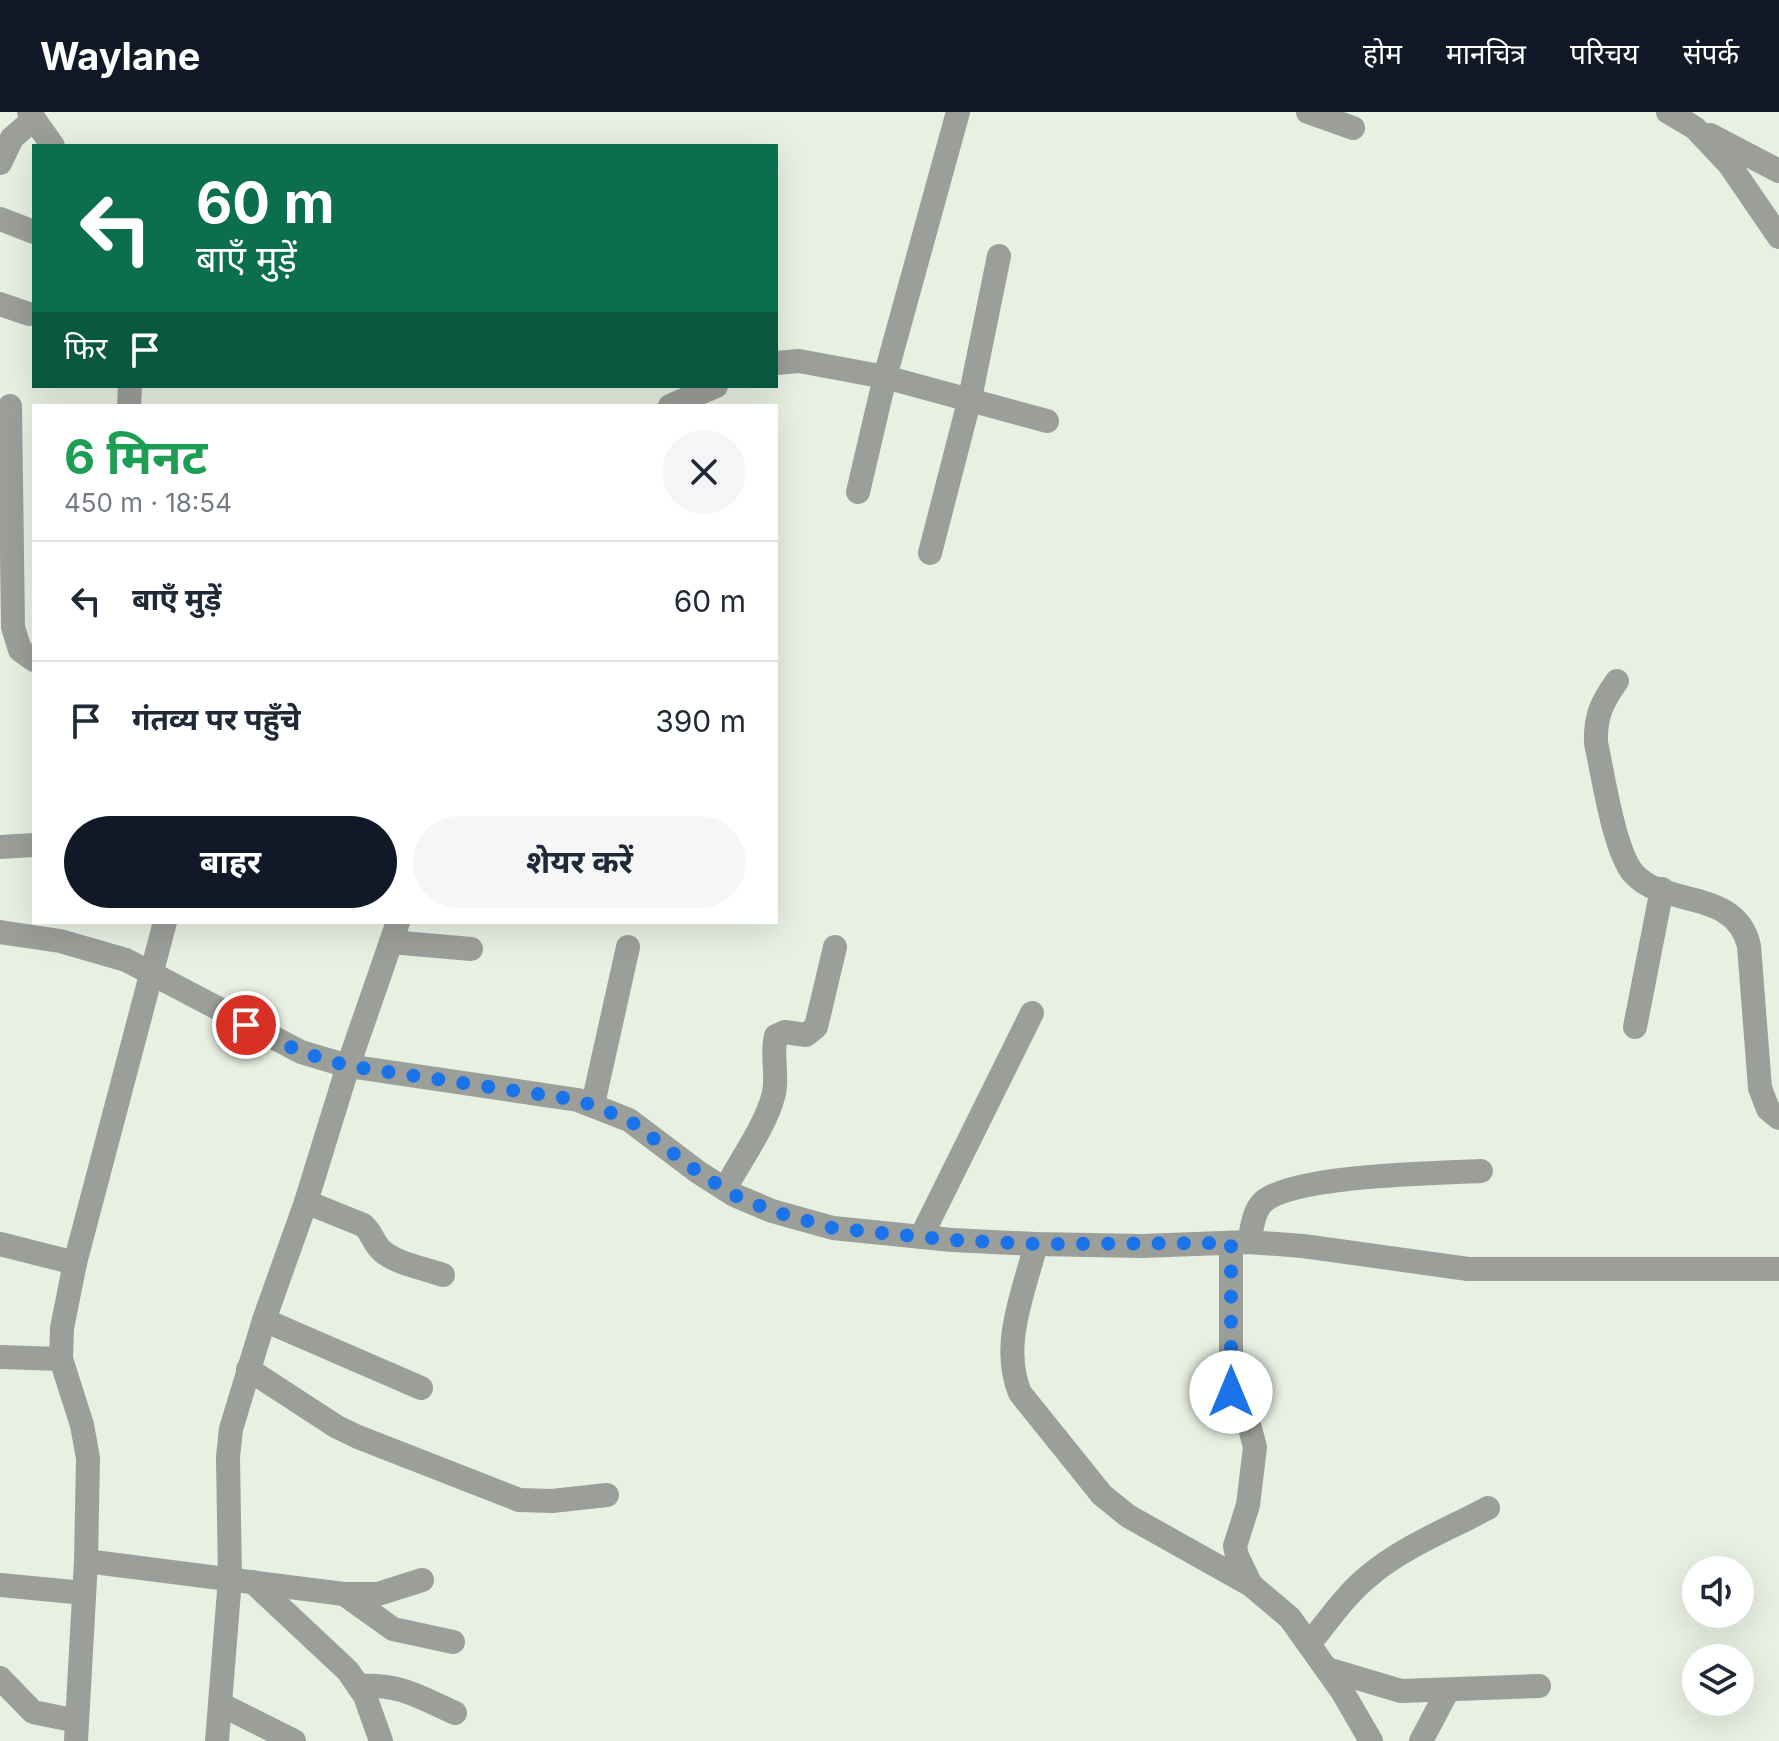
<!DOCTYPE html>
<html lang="hi">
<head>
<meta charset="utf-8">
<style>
  :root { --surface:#fff; --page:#f6f6f7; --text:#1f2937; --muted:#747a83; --line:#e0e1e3; --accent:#111827 }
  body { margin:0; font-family:Inter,"Noto Sans Devanagari",sans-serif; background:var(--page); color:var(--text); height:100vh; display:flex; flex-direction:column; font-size:30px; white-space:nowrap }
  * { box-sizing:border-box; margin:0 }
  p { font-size:26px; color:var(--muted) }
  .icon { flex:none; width:44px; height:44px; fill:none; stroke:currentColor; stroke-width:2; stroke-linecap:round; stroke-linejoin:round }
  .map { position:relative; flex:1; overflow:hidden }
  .details { position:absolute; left:32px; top:292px; width:746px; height:520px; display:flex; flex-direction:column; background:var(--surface); border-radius:0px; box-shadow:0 8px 32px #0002 }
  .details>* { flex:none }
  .guide { position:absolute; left:32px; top:32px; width:746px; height:244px; border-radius:0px; box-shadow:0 8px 32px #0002; background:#0b6e4f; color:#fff; overflow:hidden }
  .fabs { position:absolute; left:1682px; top:1444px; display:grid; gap:16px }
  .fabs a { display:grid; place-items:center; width:72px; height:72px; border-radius:50%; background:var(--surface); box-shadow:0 8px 32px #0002; font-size:40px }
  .pin { position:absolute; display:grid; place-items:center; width:68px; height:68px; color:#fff; margin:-34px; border:4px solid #fff; border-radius:50%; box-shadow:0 2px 8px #0007 }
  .me { position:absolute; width:88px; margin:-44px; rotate:0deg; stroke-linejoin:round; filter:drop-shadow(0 0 6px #0008) }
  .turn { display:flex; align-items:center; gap:28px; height:168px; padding:0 32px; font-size:36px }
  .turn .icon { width:104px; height:104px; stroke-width:2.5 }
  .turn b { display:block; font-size:56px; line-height:68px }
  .then { display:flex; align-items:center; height:76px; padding:0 32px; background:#0003; gap:16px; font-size:30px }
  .round { display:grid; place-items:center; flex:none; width:84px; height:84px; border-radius:42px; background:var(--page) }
  .overview { display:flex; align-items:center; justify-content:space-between; height:136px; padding:0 32px }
  h1 { font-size:48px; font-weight:700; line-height:60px; color:#1e9e55 }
  .primary-button { display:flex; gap:16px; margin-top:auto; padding:16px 32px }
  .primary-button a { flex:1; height:92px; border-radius:48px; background:var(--accent); color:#fff; font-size:32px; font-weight:700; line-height:92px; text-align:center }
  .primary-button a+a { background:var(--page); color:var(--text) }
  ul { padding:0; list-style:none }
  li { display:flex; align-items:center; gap:24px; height:120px; padding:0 32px; border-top:2px solid var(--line) }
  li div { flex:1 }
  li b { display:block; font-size:30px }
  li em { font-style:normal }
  header { display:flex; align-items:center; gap:48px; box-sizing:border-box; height:112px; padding:0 40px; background:var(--accent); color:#fff }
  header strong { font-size:38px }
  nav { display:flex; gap:44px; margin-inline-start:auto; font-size:28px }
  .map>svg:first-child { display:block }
</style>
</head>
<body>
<header>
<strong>Waylane</strong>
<nav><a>होम</a><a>मानचित्र</a><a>परिचय</a><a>संपर्क</a></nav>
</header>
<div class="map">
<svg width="1779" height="1629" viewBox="0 0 1779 1629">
  <rect width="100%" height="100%" fill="#e8f0e2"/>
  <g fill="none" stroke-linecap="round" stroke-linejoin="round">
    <g stroke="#9b9e99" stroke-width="24">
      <polyline points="29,0 53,34"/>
      <polyline points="1308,0 1353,16"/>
      <polyline points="1668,0 1695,16 1729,52 1779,125"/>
      <polyline points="1710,23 1779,59"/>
      <polyline points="0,51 12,26 34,7"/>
      <polyline points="0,107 34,120"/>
      <polyline points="0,192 29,202"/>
      <polyline points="776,251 799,249 885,265 1047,309"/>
      <polyline points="10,294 13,515 20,538 34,548"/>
      <polyline points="129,294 130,274"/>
      <polyline points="670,294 716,274"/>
      <polyline points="858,380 885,265 958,0"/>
      <polyline points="930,441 970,286 999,144"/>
      <path d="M1617,569C1602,590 1595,604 1596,631C1603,662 1614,740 1634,762C1665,796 1736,776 1749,834L1760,976L1768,997L1779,1006"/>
      <polyline points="0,735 34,733"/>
      <polyline points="0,820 60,829 126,848 301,940 348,954 578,988 629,1008 698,1060 734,1083 772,1099 833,1116 952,1128 1036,1132 1142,1134 1249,1130 1303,1134 1468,1157 1779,1157"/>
      <polyline points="391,830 471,837"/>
      <polyline points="1635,915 1662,777"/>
      <polyline points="593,992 628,835"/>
      <path d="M725,1077C740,1049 767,1012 774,981C778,962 771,942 776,924L785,920L806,923L816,915L835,835"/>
      <path d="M306,1090L363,1113C372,1120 373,1131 382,1139C397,1152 424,1156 443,1163"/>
      <polyline points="921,1125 1032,901"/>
      <path d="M1249,1130C1252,1117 1253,1100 1263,1090C1293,1063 1437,1061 1481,1059"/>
      <polyline points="1231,1131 1231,1280 1233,1293 1250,1316 1255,1335 1248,1393 1235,1434 1237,1444 1251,1473"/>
      <polyline points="0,1132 75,1151"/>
      <path d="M1036,1132C1024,1180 1000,1233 1020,1281L1102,1383L1128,1404L1251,1473L1290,1506L1342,1579L1371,1629"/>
      <polyline points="264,1208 421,1276"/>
      <polyline points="0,1245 61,1247"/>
      <polyline points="248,1257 337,1315 358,1325 519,1388 552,1389 607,1383"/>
      <polyline points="86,1449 344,1482 378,1482 422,1468"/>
      <polyline points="253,1470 348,1559 365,1584 381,1629"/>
      <polyline points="0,1473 84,1481"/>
      <polyline points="344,1482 393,1517 453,1530"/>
      <path d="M1309,1532C1328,1509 1346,1482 1370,1463C1403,1435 1449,1417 1488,1396"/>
      <polyline points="1327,1557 1401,1579 1539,1574"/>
      <polyline points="0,1566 33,1600 77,1609"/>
      <path d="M360,1574C401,1572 419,1585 455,1601"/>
      <polyline points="220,1592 294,1629"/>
      <polyline points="76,1629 86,1449 88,1346 82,1313 61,1247 62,1216 75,1151 165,810"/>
      <polyline points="217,1629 230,1467 228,1345 231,1317 264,1208 306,1090 348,954 398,810"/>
      <polyline points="1421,1629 1448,1578"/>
    </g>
  </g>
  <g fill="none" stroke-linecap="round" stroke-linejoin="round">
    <polyline stroke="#1a73e8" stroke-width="14" stroke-dasharray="0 25.2" points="246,913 301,940 348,954 578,988 629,1008 698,1060 734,1083 772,1099 833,1116 952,1128 1036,1132 1231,1131 1231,1280"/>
  </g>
</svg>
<div class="fabs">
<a><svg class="icon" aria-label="sound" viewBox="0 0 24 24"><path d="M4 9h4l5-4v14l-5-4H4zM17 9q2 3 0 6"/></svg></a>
<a><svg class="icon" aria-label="layers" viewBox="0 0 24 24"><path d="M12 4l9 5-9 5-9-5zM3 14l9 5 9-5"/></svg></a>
</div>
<div class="pin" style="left:246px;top:913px;background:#d93025"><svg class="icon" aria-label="arrive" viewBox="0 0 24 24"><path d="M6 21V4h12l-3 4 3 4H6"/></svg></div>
<svg class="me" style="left:1231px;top:1280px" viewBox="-20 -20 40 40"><circle r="19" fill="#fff"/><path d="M0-13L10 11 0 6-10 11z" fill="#1a73e8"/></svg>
<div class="guide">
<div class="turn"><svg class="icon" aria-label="left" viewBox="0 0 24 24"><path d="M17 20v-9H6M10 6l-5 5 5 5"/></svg><div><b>60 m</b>बाएँ मुड़ें</div></div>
<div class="then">फिर<svg class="icon" aria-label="arrive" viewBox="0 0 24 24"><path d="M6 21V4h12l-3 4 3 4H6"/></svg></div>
</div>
<section class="details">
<div class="overview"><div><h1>6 मिनट</h1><p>450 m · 18:54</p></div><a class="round"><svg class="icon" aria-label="close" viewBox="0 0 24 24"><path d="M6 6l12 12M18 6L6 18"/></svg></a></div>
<ul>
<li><svg class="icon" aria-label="left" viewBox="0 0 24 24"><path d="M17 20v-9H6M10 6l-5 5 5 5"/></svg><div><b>बाएँ मुड़ें</b></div><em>60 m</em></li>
<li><svg class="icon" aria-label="arrive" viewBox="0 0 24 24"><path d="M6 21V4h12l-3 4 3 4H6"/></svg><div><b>गंतव्य पर पहुँचे</b></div><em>390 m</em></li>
</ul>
<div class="primary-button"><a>बाहर</a><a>शेयर करें</a></div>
</section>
</div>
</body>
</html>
